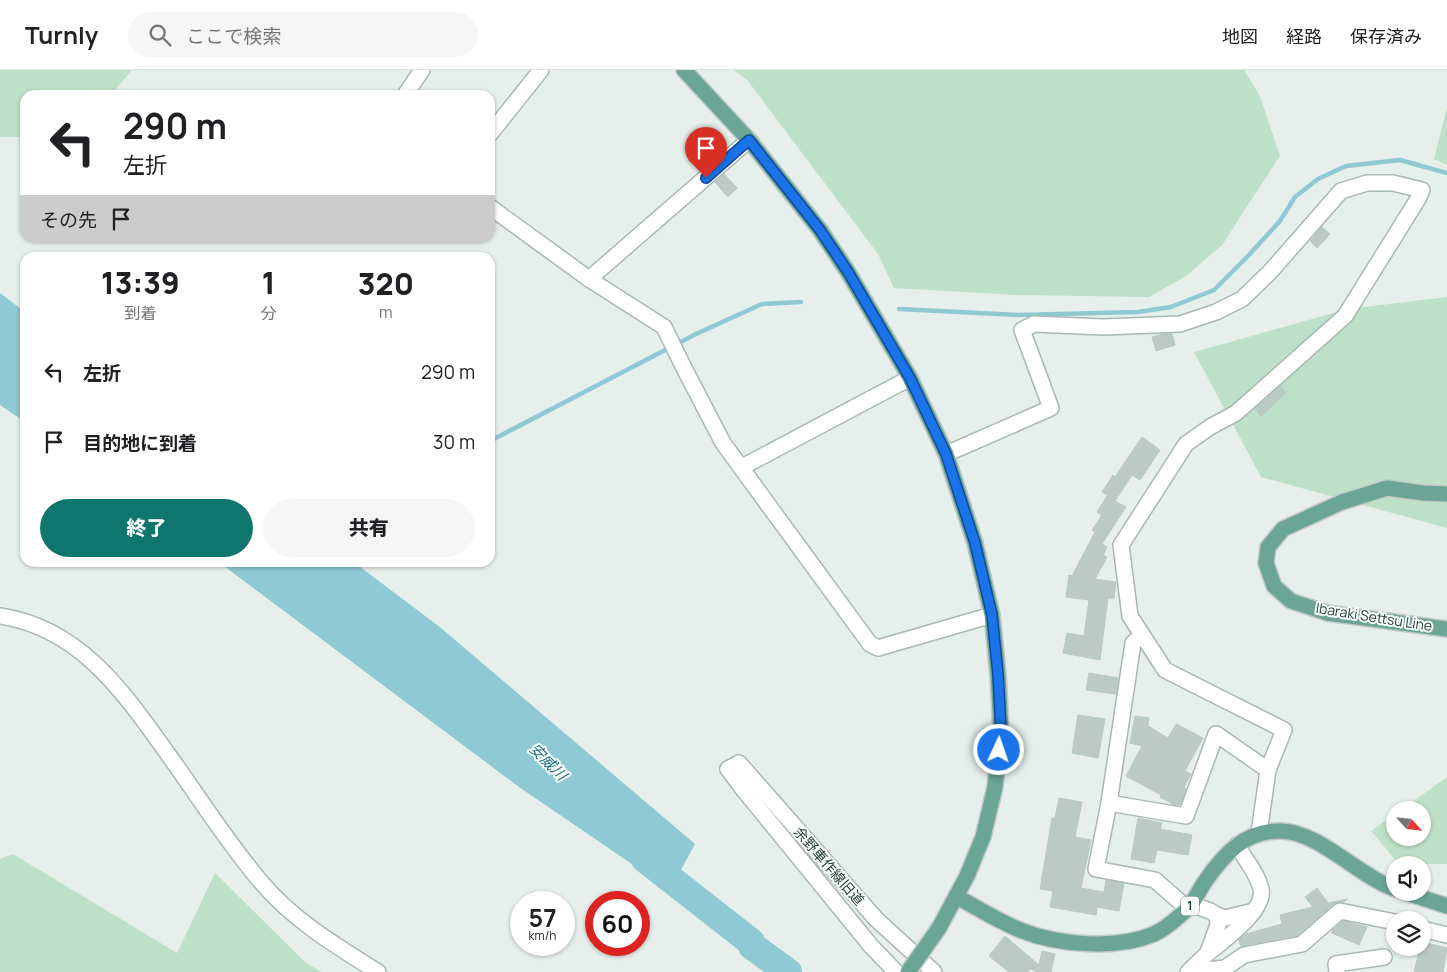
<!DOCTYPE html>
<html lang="ja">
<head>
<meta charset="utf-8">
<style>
  :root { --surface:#fff; --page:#f6f6f6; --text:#202124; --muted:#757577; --line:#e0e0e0; --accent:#0f766e }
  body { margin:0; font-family:Manrope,"Noto Sans JP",sans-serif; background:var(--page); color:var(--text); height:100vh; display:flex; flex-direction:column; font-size:19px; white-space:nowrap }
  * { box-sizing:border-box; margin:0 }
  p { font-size:16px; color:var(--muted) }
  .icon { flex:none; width:28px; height:28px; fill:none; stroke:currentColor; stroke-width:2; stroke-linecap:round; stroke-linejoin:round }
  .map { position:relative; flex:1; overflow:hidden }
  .side { position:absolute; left:20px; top:182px; width:475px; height:315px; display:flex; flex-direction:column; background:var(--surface); border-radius:15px; box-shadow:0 1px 4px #0004 }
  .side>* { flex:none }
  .top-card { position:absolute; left:20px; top:20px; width:475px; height:152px; border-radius:15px; box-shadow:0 1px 4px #0004; background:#fff; color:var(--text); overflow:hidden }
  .needle { width:32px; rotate:117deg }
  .tools { position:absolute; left:1386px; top:731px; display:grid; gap:10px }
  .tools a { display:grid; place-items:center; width:45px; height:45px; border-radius:50%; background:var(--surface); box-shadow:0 1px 4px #0004; font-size:25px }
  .speed { position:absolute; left:510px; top:821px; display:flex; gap:10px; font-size:25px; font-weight:700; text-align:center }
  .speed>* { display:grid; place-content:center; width:65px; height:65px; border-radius:50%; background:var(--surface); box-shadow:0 1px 4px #0004; line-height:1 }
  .speed small { font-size:12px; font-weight:400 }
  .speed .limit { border:8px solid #d22; background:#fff; color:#111 }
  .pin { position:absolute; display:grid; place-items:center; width:42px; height:42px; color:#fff; margin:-51px -21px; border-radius:50% 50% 50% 0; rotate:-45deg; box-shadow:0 0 5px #0007 }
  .pin .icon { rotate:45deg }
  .me { position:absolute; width:55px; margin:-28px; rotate:3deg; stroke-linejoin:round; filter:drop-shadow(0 0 4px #0008) }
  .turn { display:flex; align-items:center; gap:18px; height:105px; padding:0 20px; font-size:22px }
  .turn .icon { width:65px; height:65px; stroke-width:2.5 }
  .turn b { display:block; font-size:35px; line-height:42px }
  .then { display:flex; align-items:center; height:48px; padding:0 20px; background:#0003; gap:10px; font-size:19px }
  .eta { display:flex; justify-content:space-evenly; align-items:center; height:85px; text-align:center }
  .eta b { font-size:30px; font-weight:800; line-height:35px }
  .cta { display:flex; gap:10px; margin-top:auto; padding:10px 20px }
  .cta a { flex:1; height:58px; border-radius:30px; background:var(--accent); color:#fff; font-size:20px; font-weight:800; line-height:58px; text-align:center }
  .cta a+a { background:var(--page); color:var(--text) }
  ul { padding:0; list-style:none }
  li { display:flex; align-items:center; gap:15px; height:70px; padding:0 20px }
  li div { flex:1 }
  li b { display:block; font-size:19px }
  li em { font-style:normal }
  header { display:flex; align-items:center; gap:30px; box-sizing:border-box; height:70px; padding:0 25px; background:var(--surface); border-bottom:1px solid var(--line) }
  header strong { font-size:24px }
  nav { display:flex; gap:28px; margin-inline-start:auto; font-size:18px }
  .search { width:350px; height:45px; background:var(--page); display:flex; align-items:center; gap:12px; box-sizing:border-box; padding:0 18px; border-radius:28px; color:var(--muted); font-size:19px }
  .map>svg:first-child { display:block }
</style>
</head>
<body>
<header>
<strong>Turnly</strong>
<div class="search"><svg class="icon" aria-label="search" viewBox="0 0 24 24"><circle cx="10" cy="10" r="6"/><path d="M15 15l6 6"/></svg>ここで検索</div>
<nav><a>地図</a><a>経路</a><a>保存済み</a></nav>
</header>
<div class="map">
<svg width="1447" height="902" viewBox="0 0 1447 902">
  <rect width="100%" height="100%" fill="#e6efeb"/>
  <g fill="#bfe0c8">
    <polygon points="0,0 132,0 111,25 25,25 25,67 0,67"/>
    <polygon points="734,0 1244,0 1260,26 1280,86 1222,175 1186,206 1149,227 1016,225 894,218 878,184 748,11"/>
    <polygon points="1447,37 1447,95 1434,89"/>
    <polygon points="1447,227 1447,458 1261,407 1194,282 1348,239"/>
    <polygon points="1447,707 1447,794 1399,794 1371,761 1395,744 1395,768 1422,768 1422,740 1401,740"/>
    <polygon points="13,784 177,883 215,803 305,892 321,902 0,902 0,789"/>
  </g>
  <g fill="#8ec9d4">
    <polygon points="0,223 25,242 25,352 0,335"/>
    <polygon points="220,493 355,493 441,558 695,774 670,820 519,717"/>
  </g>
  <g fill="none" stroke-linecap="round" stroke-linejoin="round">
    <g stroke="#8ec9d4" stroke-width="4.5">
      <polyline points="899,239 1019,245 1138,242 1171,237 1214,220 1248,186 1280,151 1295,127 1318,109 1346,96 1400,90 1447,103"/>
      <polyline points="490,371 696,264 762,234 801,232"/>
    </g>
    <polyline stroke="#8ec9d4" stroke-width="28" points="645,789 751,872 752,876 788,902"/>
  </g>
  <g fill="#bbcac4" stroke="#b8c9c2">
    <polygon points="724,104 737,118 728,127 715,112"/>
    <polygon points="1322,157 1330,164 1317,178 1310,171"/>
    <polygon points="1163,264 1172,264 1175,275 1156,281 1152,267"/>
    <polygon points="1280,316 1286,323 1261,346 1255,339"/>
    <polygon points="1142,367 1160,380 1140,410 1132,405 1115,431 1126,437 1102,474 1107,477 1103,485 1107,487 1095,509 1116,512 1114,528 1108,528 1100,590 1063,583 1067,563 1084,566 1089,530 1066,527 1069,505 1072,506 1095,462 1092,460 1102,445 1097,442 1107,426 1110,427 1102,422 1113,405 1115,407"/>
    <polygon points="1089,603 1118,608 1116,624 1086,620"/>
    <polygon points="1078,645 1105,649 1098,688 1072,683"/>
    <polygon points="1135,646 1149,648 1148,656 1168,668 1176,654 1203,668 1185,701 1191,704 1184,717 1186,719 1180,735 1175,735 1160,727 1161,725 1126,706 1142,676 1130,673"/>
    <polygon points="1059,728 1082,732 1075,767 1091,770 1081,818 1104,822 1106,810 1124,814 1119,841 1097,837 1096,845 1050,837 1053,821 1040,819 1052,748 1055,748"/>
    <polygon points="1138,748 1162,753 1160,759 1192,765 1188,785 1157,780 1154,793 1131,789"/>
    <polygon points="1317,818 1328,833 1348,829 1343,832 1334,834 1298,865 1241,876 1239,870 1246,864 1282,854 1280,845 1313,837 1305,827"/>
    <polygon points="1343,851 1367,857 1359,875 1332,863 1333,859"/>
    <polygon points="1005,866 1039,895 1042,881 1055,884 1051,902 1038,902 1030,899 1028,902 1009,902 989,886"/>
    <polygon points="1422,872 1447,878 1443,902 1414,902 1420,878 1422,878"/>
  </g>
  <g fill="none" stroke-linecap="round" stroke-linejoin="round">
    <defs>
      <g id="minor">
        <polyline points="405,25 422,0"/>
        <polyline points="490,64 541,0"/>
        <polyline points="490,137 589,209 664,257 683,296 723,373 870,574 878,578 992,545"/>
        <polyline points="589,209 749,70"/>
        <polyline points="946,384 1051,338 1022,260 1034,254 1103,257 1180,254 1216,242 1242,229 1270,202 1341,121 1367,113 1393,113 1422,120 1418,129 1345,246 1236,343 1210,357 1186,374 1121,475 1130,546 1165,600 1284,660 1268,700 1259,763"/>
        <polyline points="742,397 910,308"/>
        <polyline points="1142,565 1133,573 1109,733 1096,799 1155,810 1187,838"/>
        <polyline points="728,699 739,693 876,849 934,902"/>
        <polyline points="743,719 871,876 896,902"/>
        <polyline points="1109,733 1186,746 1216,664 1268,700"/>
        <polyline points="1191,834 1210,841 1217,845 1218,855 1208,882"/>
        <polyline points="1217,845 1225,848 1254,841"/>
        <polyline points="1422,859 1447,865"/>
        <path d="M1206,885C1221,872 1266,841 1261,819C1257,802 1245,790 1237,775"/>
        <polyline points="1205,902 1207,900 1225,898 1244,885 1302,874 1340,841 1395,852"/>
        <polyline points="1337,902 1336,894 1384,887"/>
      </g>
      <g id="tertiary">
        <path d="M0,546C79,558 122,620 165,680C197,724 226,771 261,812C293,850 336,876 378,902"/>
        <polyline points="728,699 743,719"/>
        <polyline points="1188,902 1206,885"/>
      </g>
      <g id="primary">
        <polyline points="684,0 749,70 820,160 848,202 910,308 946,384 975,473 992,545 998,604 1001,661 995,717 983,767 967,806 939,858"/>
        <polyline points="1447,424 1423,423 1387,418 1342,432 1283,459 1268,477 1266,493 1274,516 1291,531 1327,543 1447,559"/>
        <polyline points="1404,822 1447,836"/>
        <path d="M956,826C977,838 998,851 1020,860C1057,875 1116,880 1154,864C1167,858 1180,846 1190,836C1195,829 1199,821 1204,813C1223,785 1245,760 1281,761C1320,762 1358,806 1395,819"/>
      </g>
    </defs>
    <use href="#minor" stroke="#a8b8b2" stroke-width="18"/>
    <use href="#tertiary" stroke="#a8b8b2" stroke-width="18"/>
    <use href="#primary" stroke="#c2cac8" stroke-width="18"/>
    <use href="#minor" stroke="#fff" stroke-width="15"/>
    <use href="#tertiary" stroke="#fff" stroke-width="15"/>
    <use href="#primary" stroke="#6aa596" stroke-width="15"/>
    <defs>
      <polyline id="primary-bridge" points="908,902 939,858"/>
    </defs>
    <use href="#primary-bridge" stroke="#c2cac8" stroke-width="18" stroke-linecap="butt"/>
    <use href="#primary-bridge" stroke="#6aa596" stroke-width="15"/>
  </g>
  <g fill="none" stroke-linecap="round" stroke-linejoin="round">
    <defs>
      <polyline id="route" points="706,108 749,70 820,160 848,202 910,308 946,384 975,473 992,545 998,604 1001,661 999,680"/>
    </defs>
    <use href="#route" stroke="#114b97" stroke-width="12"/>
    <use href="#route" stroke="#1a73e8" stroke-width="9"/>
  </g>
  <g text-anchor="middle" stroke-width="4" stroke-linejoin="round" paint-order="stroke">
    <rect fill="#f7fbf9" stroke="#637a73" stroke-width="1" x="1181" y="826.5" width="18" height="19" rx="4"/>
    <g font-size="12" font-weight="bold" fill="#24423a">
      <text x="1190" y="840">1</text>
    </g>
    <g font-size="14" fill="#24423a" stroke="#f7fbf9">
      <text transform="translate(1374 547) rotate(9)" y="5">Ibaraki Settsu Line</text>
      <text transform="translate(829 796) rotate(49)" y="5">余野車作線旧道</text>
    </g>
    <g font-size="15" font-style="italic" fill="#1c6f80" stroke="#f7fbf9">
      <text transform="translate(548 692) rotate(45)" y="5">安威川</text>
    </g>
  </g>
</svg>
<div class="tools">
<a><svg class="needle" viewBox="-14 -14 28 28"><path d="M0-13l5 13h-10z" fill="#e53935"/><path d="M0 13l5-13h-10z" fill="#757577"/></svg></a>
<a><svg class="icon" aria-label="sound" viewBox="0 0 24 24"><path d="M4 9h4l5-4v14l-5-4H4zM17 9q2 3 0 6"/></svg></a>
<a><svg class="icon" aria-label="layers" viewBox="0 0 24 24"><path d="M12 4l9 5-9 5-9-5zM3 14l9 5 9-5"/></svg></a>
</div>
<div class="speed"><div>57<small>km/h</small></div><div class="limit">60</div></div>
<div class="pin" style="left:706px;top:108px;background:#d93025"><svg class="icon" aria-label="arrive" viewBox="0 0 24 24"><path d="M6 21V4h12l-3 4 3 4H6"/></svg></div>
<svg class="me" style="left:999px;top:680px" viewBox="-20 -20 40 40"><circle r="17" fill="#1a73e8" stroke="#fff" stroke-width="3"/><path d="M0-11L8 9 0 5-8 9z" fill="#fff"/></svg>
<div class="top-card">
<div class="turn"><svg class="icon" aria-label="left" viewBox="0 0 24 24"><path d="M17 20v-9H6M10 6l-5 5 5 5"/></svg><div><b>290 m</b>左折</div></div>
<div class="then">その先<svg class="icon" aria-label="arrive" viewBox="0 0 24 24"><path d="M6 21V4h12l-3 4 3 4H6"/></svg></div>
</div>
<section class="side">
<div class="eta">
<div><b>13:39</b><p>到着</p></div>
<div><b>1</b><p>分</p></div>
<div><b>320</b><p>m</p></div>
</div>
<ul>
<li><svg class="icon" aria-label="left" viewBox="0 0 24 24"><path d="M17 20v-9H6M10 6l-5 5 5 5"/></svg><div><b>左折</b></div><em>290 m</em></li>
<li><svg class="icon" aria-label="arrive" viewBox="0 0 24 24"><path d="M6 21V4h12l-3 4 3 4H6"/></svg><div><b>目的地に到着</b></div><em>30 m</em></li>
</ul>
<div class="cta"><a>終了</a><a>共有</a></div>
</section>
</div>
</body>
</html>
